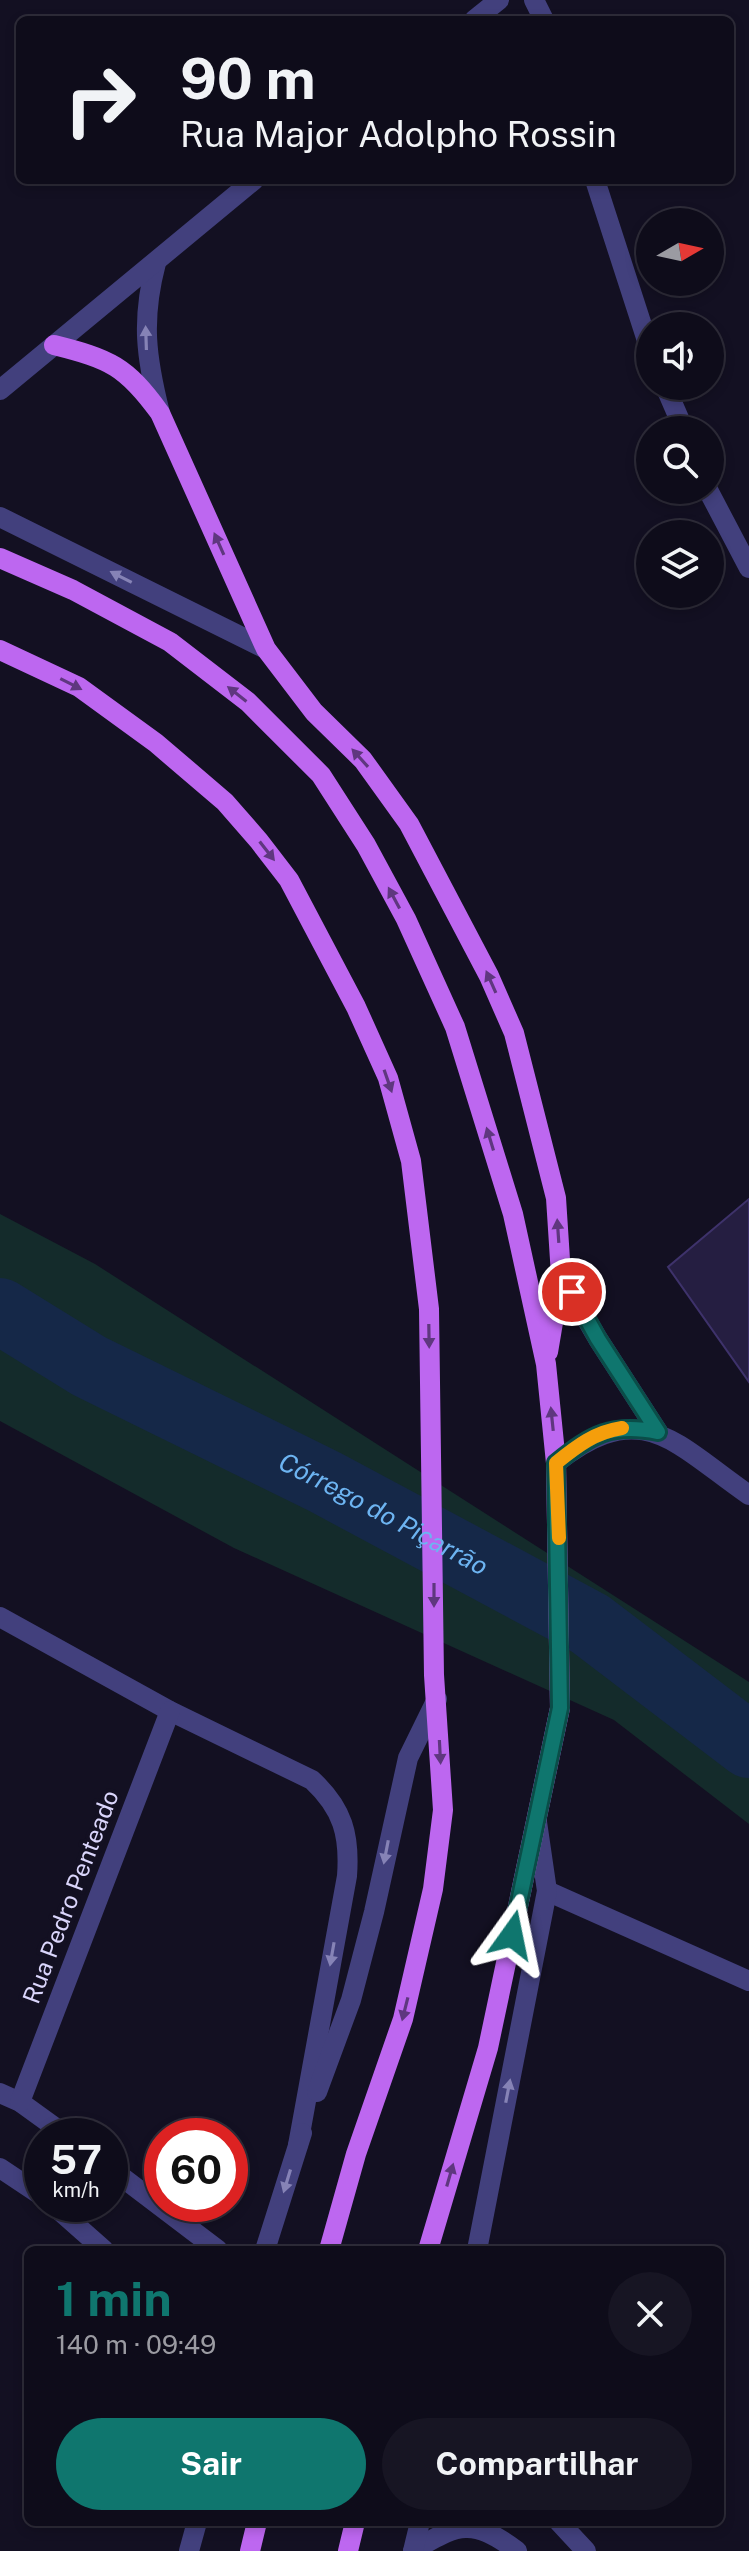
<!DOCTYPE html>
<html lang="pt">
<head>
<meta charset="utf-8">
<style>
  :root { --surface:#0e0c1a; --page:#171523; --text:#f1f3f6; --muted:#9b9ba2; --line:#2e2c39; --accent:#0f766e }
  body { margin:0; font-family:"Public Sans",sans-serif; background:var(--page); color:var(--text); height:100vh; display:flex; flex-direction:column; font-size:30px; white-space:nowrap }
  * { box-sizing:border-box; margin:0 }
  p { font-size:26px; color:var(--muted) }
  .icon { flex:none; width:44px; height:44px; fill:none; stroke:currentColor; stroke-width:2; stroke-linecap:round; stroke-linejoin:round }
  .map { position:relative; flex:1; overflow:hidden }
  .sheet { position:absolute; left:24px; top:2246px; width:700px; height:280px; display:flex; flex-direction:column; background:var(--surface); border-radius:12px; box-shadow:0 4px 12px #0003,0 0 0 2px var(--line) }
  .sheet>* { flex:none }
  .hud { position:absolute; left:16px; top:16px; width:718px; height:168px; border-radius:12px; box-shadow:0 4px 12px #0003,0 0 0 2px var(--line); background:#0e0c1a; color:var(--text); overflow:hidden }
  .needle { width:52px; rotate:81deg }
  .tools { position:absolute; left:636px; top:208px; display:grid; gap:16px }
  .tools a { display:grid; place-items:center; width:88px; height:88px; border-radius:50%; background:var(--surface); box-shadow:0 4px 12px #0003,0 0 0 2px var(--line); font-size:40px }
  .speed { position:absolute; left:24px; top:2118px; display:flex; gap:16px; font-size:40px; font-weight:700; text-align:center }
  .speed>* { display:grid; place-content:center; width:104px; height:104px; border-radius:50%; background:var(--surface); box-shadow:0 4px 12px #0003,0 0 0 2px var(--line); line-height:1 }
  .speed small { font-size:20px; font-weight:400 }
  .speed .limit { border:12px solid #d22; background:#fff; color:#111 }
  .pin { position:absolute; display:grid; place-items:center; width:68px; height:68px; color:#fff; margin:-34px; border:4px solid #fff; border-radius:50%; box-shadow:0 2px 8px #0007 }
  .me { position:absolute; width:88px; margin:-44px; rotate:12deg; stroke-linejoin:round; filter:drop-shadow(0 0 6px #0008) }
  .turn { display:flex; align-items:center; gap:28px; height:168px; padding:0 32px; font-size:36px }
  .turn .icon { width:104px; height:104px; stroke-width:2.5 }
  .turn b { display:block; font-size:56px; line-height:68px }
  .round { display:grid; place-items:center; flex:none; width:84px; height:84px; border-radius:42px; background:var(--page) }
  .overview { display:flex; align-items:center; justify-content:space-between; height:136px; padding:0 32px }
  h1 { font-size:48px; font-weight:700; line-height:60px; color:var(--accent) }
  .action { display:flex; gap:16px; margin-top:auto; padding:16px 32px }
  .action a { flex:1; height:92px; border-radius:48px; background:var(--accent); color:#fff; font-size:32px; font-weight:700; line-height:92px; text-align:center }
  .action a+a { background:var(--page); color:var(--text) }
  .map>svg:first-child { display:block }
</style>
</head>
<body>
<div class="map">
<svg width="749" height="2551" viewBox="0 0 749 2551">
  <rect width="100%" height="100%" fill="#131022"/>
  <polygon fill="#142b2b" points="0,1214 95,1264 749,1682 749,1824 614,1720 234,1548 0,1421"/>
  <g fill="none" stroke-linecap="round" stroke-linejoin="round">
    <path stroke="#152848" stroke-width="66" id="s1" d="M0,1311L89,1366L325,1482L590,1624L749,1745"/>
  </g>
  <polygon fill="#251e41" stroke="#3e326b" stroke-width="2" points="749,1199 749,1382 668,1267"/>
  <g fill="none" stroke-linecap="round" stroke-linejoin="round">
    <g stroke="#42407d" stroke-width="20">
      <polyline points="534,0 544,20"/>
      <polyline points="474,20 499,0"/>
      <polyline points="595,180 650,350"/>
      <path d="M156,263C141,320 146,357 160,413"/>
      <polyline points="665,386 684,430"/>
      <polyline points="0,390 254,180"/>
      <polyline points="708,490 749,568"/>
      <polyline points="0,517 266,649"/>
      <polyline points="561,1275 598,1339 658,1432"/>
      <path d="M556,1463C642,1395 674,1443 749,1495"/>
      <path d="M0,1617L170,1711L312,1780C343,1809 350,1835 347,1876L298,2145"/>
      <polyline points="547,1891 749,1981"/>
      <polyline points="317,2092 351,2000 374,1912 408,1758 437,1699"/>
      <polyline points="0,2093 20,2102 67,2136"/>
      <polyline points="20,2102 170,1711"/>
      <polyline points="0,2168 42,2196"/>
      <polyline points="110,2168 218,2250"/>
      <polyline points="52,2204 104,2250"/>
      <polyline points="265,2250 302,2133"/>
      <polyline points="477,2250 547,1891 537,1822"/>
      <polyline points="559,2522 586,2551"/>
      <polyline points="189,2551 197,2522"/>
      <path d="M413,2551C458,2523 473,2518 517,2551"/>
      <polyline points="413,2551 420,2522"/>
    </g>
    <g stroke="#bd67f0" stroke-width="20">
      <path d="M54,345C110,359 126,366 160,413L266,649L314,712L363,760L409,824L489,976L514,1033L556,1198L561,1275L548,1352"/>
      <polyline points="0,558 73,590 170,642 248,702 321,775 366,845 406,919 455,1027 513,1214 546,1364 556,1463 560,1708 488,2048 428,2250"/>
      <polyline points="0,650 79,687 156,743 225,802 259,841 289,880 356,1007 388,1078 411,1161 429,1309 434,1675 443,1810 433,1889 403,2019 356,2154 329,2250"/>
      <polyline points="250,2551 257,2522"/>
      <polyline points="348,2551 355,2522"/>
    </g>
  </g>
  <defs><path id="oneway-solid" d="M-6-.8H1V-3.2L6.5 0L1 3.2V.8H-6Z" transform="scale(2)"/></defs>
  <g fill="#8683b6">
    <use href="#oneway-solid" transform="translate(146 338) rotate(-92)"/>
    <use href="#oneway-solid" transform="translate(121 577) rotate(-153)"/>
    <use href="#oneway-solid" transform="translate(386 1852) rotate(101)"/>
    <use href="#oneway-solid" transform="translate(332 1954) rotate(100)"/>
    <use href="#oneway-solid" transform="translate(508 2091) rotate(-79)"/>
    <use href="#oneway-solid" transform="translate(287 2181) rotate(107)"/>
  </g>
  <g fill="#5f377f">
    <use href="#oneway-solid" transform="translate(219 544) rotate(-114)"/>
    <use href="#oneway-solid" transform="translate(71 684) rotate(27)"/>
    <use href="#oneway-solid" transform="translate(237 694) rotate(-142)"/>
    <use href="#oneway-solid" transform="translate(360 758) rotate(-132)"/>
    <use href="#oneway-solid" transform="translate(267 851) rotate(52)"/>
    <use href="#oneway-solid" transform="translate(394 898) rotate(-118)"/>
    <use href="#oneway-solid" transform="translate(491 982) rotate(-114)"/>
    <use href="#oneway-solid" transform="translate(388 1081) rotate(71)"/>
    <use href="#oneway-solid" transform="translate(490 1139) rotate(-107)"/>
    <use href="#oneway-solid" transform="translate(558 1231) rotate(-94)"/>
    <use href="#oneway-solid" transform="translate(429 1336) rotate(89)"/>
    <use href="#oneway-solid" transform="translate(552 1419) rotate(-96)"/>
    <use href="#oneway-solid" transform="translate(434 1595) rotate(90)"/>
    <use href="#oneway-solid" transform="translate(440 1752) rotate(87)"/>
    <use href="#oneway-solid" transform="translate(405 2009) rotate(104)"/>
    <use href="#oneway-solid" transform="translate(450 2175) rotate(-74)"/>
  </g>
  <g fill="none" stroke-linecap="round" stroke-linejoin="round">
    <defs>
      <path id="route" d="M512,1935L560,1708L556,1463C592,1434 611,1423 658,1432L598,1339L572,1292"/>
    </defs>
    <use href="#route" stroke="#0a4d48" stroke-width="20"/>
    <use href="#route" stroke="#0f766e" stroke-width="14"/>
    <path stroke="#f59e0b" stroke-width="14" d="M559,1538L556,1463C577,1446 595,1432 622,1428"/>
  </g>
  <g text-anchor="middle" stroke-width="8" stroke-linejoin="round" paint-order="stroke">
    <g font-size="24" fill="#dad5fb" stroke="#131022">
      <text transform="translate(71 1897) rotate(-69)" y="8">Rua Pedro Penteado</text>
    </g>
    <g font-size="26" font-style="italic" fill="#6db4f1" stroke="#131022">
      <text dy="9" stroke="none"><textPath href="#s1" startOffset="434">Córrego do Piçarrão</textPath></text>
    </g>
  </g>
</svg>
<div class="tools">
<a><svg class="needle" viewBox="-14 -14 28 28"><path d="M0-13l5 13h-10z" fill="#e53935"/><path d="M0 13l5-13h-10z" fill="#9b9ba2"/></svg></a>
<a><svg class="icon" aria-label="sound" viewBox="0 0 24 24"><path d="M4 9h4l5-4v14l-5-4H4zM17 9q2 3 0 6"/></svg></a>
<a><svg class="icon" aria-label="search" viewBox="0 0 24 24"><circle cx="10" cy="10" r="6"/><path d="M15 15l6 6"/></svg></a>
<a><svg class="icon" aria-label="layers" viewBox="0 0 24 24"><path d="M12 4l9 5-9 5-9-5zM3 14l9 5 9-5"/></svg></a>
</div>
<div class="speed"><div>57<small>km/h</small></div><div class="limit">60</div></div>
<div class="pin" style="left:572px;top:1292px;background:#d93025"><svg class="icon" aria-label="arrive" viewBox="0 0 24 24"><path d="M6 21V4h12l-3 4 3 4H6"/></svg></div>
<svg class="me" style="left:512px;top:1935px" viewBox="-20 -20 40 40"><path d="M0-17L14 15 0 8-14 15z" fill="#0f766e" stroke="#fff" stroke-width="4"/></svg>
<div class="hud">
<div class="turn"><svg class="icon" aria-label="right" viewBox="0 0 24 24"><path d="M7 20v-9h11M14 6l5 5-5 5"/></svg><div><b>90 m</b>Rua Major Adolpho Rossin</div></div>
</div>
<section class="sheet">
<div class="overview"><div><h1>1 min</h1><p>140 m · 09:49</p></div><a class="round"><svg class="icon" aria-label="close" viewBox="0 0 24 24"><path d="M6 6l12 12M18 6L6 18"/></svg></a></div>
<div class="action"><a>Sair</a><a>Compartilhar</a></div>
</section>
</div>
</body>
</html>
